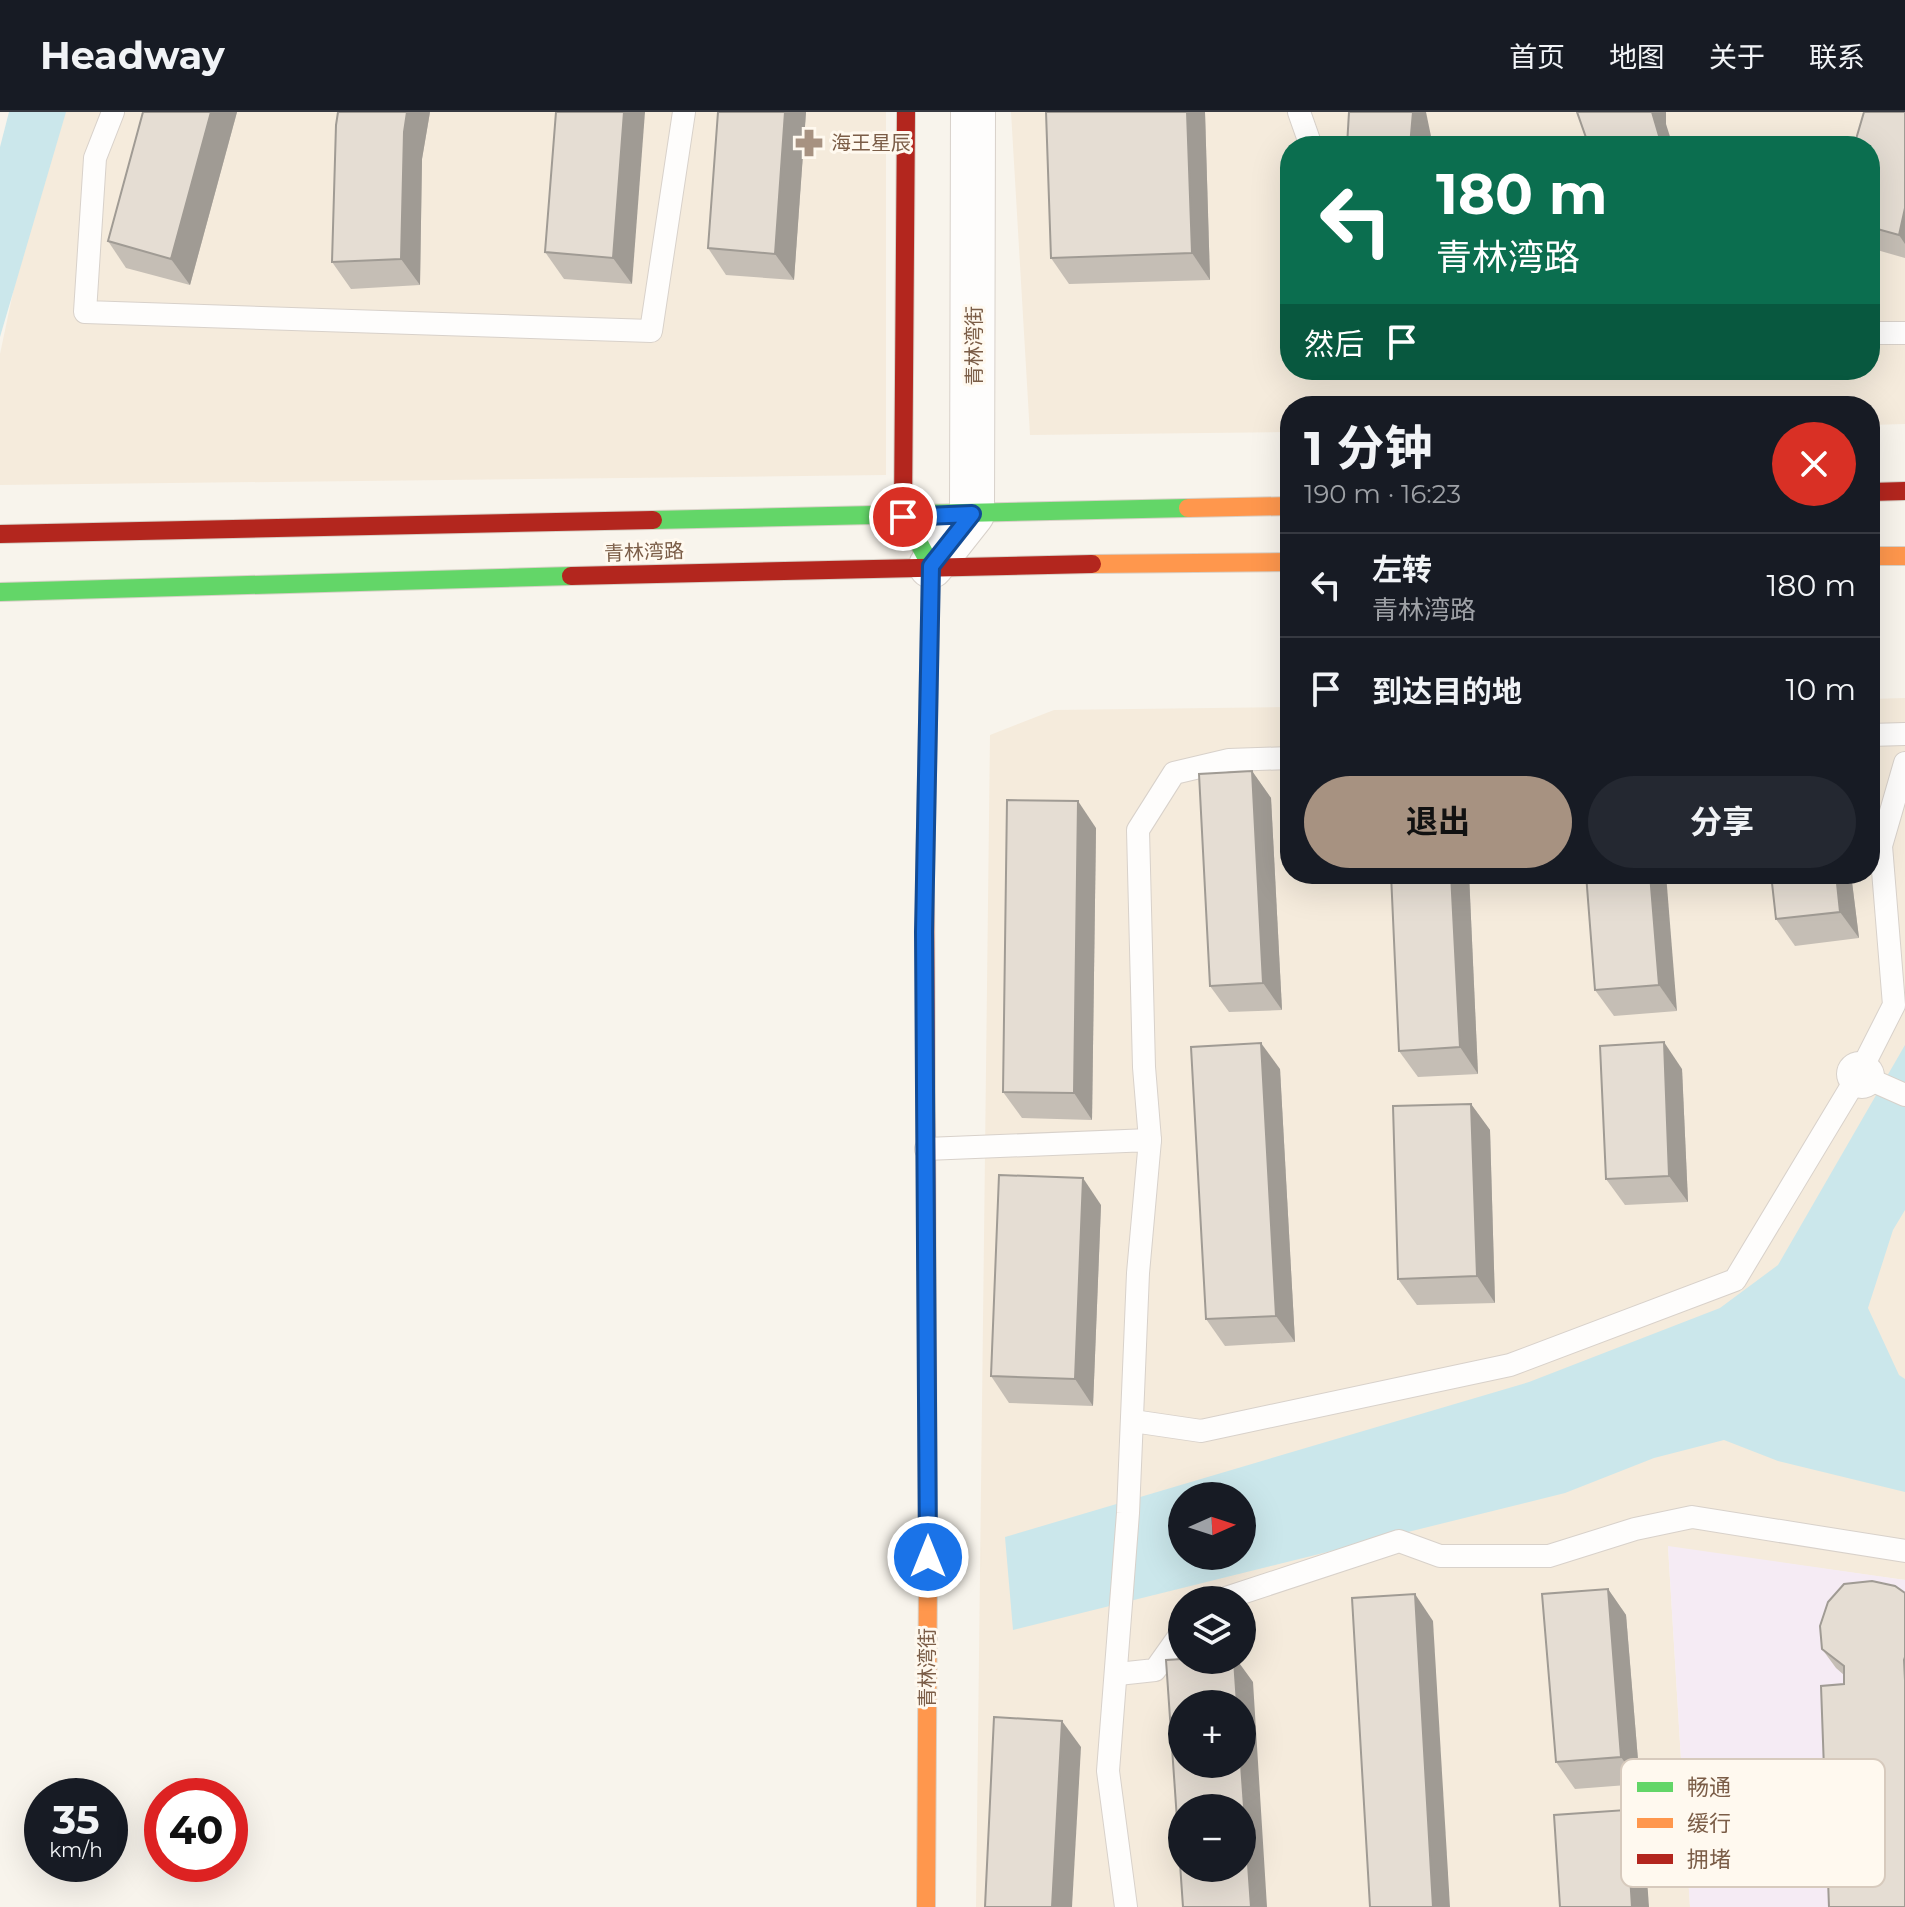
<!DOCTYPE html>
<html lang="zh">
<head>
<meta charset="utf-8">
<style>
  :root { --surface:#171b24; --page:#242831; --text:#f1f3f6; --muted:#9ea1a6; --line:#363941; --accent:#a79281 }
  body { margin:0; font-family:Montserrat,"Noto Sans SC",sans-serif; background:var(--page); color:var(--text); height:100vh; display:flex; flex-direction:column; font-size:30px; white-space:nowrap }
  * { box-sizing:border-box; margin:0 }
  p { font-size:26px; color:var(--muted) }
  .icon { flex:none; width:44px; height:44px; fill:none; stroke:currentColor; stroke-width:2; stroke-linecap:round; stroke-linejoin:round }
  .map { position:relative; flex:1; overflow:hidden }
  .details { position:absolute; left:1280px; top:284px; width:600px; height:488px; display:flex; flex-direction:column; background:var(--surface); border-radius:32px; box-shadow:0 8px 32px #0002 }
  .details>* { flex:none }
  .banner { position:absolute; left:1280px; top:24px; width:600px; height:244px; border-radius:32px; box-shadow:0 8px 32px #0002; background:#0b6e4f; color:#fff; overflow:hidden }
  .needle { width:52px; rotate:87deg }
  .buttons { position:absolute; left:1168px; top:1370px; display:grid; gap:16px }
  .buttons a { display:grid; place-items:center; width:88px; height:88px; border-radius:50%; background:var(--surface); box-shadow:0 8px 32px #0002; font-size:40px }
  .speed { position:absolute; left:24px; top:1666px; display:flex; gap:16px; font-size:40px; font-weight:700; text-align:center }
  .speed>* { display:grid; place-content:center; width:104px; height:104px; border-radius:50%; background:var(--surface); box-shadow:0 8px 32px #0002; line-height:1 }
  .speed small { font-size:20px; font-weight:400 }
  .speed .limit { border:12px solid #d22; background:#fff; color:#111 }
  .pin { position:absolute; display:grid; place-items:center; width:68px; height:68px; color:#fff; margin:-34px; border:4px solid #fff; border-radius:50%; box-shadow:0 2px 8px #0007 }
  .me { position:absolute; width:88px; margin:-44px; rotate:0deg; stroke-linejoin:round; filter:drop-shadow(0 0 6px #0008) }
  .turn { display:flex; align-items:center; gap:28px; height:168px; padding:0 24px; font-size:36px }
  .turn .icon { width:104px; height:104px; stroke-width:2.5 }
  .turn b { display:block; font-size:56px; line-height:68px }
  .then { display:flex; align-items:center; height:76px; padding:0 24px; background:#0003; gap:16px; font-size:30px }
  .round { display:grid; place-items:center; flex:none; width:84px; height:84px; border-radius:42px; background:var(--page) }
  .overview { display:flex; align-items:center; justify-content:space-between; height:136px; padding:0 24px }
  h1 { font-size:48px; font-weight:700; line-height:60px }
  .button { display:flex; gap:16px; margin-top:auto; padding:16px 24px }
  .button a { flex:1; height:92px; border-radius:48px; background:var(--accent); color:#111; font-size:32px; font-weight:700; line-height:92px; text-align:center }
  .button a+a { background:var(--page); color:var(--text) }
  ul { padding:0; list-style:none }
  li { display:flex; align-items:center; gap:24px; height:104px; padding:0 24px; border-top:2px solid var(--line) }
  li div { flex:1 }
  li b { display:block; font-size:30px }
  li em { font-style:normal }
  header { display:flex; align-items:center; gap:48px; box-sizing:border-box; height:112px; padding:0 40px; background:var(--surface); border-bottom:2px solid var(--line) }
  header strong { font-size:38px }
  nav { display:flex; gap:44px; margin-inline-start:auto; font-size:28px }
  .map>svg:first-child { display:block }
</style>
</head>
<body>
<header>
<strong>Headway</strong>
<nav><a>首页</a><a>地图</a><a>关于</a><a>联系</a></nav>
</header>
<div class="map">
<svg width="1905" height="1795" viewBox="0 0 1905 1795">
  <rect width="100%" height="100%" fill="#f8f4ec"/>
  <g fill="#f5ebdc" fill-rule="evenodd">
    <polygon points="51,0 886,0 886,363 0,373 0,242"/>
    <path d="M1011,0H1905V312L1870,313V294H1290V320L1030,323ZM1290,34H1870V258H1290Z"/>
    <path d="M1905,586V1468L1668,1435L1690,1795H976L990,623L1054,598L1290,595V762H1870V587ZM1182,1384H1242V1444H1182ZM1182,1488H1242V1548H1182ZM1182,1592H1242V1652H1182ZM1182,1696H1242V1756H1182Z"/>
  </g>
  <polygon fill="#f5ebf4" points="1668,1434 1905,1468 1905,1795 1690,1795"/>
  <g fill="#cbe7eb" fill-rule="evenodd">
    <polygon points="9,0 66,0 0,225 0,35"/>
    <path d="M1905,933V1098L1893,1118L1868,1196L1899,1263L1905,1267V1380L1778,1349L1724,1328L1654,1346L1565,1381L1013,1518L1005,1425L1529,1270L1720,1196L1778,1153ZM1182,1384H1242V1444H1182Z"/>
  </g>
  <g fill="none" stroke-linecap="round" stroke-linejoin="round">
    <defs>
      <g id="lane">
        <polyline points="113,0 95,46 85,200 651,219 684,0"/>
        <polyline points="1299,0 1311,34"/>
        <polyline points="1870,221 1905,221"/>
        <polyline points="1870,623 1905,622"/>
        <polyline points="1862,964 1905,983"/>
        <polyline points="1150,1028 1144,955 1138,718 1174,661 1229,648 1290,646"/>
        <polyline points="926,1037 1150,1028 1138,1161 1128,1401 1108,1659 1126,1795"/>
        <polyline points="1133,1309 1201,1319 1510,1253 1735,1168 1859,962 1894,893 1881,734 1905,651"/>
        <polyline points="1220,1488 1399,1429 1440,1444 1549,1444 1635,1417 1692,1405 1905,1439"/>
        <polyline points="1118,1562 1155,1558 1182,1520"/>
      </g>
      <g id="street">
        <polyline points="931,454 972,402 973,0"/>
        <polyline points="1859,962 1862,964"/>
      </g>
      <g id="fast">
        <polyline points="903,401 931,454 925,767"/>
        <polyline points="653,408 1188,396"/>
        <polyline points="0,480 571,464"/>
      </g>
      <g id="slow">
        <polyline points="1188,396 1290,394"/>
        <polyline points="1870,444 1905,444"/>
        <polyline points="1092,452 1290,450"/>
        <polyline points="926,1795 928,1455"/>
      </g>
      <g id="jam">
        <polyline points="1870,380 1905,379"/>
        <polyline points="903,401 906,0"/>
        <polyline points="0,422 653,408"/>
        <polyline points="571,464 1092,452"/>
        <polyline points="925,767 928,1455"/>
      </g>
    </defs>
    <use href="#lane" stroke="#d8d1ca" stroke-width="24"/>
    <use href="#street" stroke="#d8d1ca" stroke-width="46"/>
    <use href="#fast" stroke="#d8d1c7" stroke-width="20"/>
    <use href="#slow" stroke="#d8d1c7" stroke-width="20"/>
    <use href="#jam" stroke="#d8d1c7" stroke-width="20"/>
    <use href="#lane" stroke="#fefdfc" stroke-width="22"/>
    <use href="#street" stroke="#fefdfc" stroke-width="44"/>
    <use href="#fast" stroke="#63d668" stroke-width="18"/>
    <use href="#slow" stroke="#ff974d" stroke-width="18"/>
    <use href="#jam" stroke="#b3261e" stroke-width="18"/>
  </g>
  <g fill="#c5beb5">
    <polygon points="143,0 237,0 190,173 126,156 108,129"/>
    <polygon points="338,0 430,0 422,47 420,173 351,177 332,150"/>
    <polygon points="556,0 632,172 564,167 545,140"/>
    <polygon points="718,0 806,0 794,168 726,163 708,136"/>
    <polygon points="1046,0 1205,0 1210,168 1069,172 1051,146"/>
    <polygon points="1905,0 1905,146 1870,136 1870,34"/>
    <polygon points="1252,659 1271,686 1282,898 1229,900 1210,874"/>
    <polygon points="1096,716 1092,1008 1022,1006 1003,980"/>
    <polygon points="1391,762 1469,762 1478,962 1418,965 1399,939"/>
    <polygon points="1586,762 1677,899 1614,904 1595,878"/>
    <polygon points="1851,762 1859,826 1795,834 1776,807"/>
    <polygon points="1280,957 1295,1230 1225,1234 1206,1207"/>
    <polygon points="1682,957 1688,1090 1625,1093 1606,1067"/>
    <polygon points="1471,992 1490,1018 1495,1191 1417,1193 1398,1167"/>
    <polygon points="1101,1093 1093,1294 1009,1291 991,1264"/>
    <polygon points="1844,1472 1844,1572 1844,1563 1836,1556 1822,1537"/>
    <polygon points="1608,1477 1626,1503 1640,1672 1575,1677 1556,1650"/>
  </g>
  <g fill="#a09b94">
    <polygon points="211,0 237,0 190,173 171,147"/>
    <polygon points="407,0 430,0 422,47 420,173 401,147 404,20"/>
    <polygon points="624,0 645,0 632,172 613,146"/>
    <polygon points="785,0 806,0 794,168 775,142"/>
    <polygon points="1187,0 1205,0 1210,168 1192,141"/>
    <polygon points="1413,0 1426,0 1432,29 1431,34 1410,34"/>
    <polygon points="1652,0 1666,0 1666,12 1673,34 1662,34"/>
    <polygon points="1905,96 1905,132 1899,123"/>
    <polygon points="1252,659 1271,686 1282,898 1263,871"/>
    <polygon points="1078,689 1096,716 1092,1008 1074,981"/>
    <polygon points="1451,762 1469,762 1478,962 1460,935"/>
    <polygon points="1650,762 1666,762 1677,899 1659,873"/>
    <polygon points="1836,762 1851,762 1859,826 1840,800"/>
    <polygon points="1664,930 1682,957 1688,1090 1669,1064"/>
    <polygon points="1261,931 1280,957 1295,1230 1276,1204"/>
    <polygon points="1471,992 1490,1018 1495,1191 1477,1164"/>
    <polygon points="1083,1066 1101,1093 1093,1294 1075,1267"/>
    <polygon points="1608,1477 1626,1503 1640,1672 1621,1645"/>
    <polygon points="1415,1482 1433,1509 1450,1795 1433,1795"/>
    <polygon points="1234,1548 1237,1548 1253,1570 1267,1795 1251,1795 1241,1652 1242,1592 1237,1592"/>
    <polygon points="1062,1609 1081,1635 1072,1795 1052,1795"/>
    <polygon points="1626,1698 1644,1725 1649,1795 1632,1795"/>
  </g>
  <g fill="#e5ddd3" stroke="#a09b94" stroke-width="2" fill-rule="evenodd">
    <polygon points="143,0 211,0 171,147 108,129"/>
    <polygon points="338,0 407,0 404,20 401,147 332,150 336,13"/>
    <polygon points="556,0 624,0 613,146 545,140"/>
    <polygon points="718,0 785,0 775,142 708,136"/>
    <polygon points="1046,0 1187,0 1192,141 1051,146"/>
    <polygon points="1349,0 1413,0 1410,34 1347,34"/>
    <polygon points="1577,0 1652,0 1662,34 1589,34"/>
    <polygon points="1864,0 1905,0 1905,96 1899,123 1870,115 1870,34 1854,34"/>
    <polygon points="1252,659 1263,871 1210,874 1199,662"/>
    <polygon points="1007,688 1078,689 1074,981 1003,980"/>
    <polygon points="1391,762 1451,762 1460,935 1399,939"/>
    <polygon points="1586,762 1650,762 1659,873 1595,878"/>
    <polygon points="1771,762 1836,762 1840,800 1776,807"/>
    <polygon points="1664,930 1669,1064 1606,1067 1600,934"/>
    <polygon points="1261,931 1276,1204 1206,1207 1191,935"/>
    <polygon points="1471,992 1477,1164 1398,1167 1393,994"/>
    <polygon points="999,1063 1083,1066 1075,1267 991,1264"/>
    <polygon points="1872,1469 1895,1474 1905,1481 1905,1545 1904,1548 1905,1568 1905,1795 1829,1795 1821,1574 1844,1572 1844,1554 1822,1537 1820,1514 1828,1490 1844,1472"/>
    <polygon points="1608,1477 1621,1645 1556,1650 1542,1482"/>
    <polygon points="1415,1482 1433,1795 1370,1795 1352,1486"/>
    <path d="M1182,1547V1548H1234L1237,1592H1182V1652H1241L1251,1795H1183L1166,1548ZM1182,1696H1242V1756H1182Z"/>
    <polygon points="994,1605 1062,1609 1052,1795 985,1795"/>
    <polygon points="1626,1698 1632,1795 1560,1795 1554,1703"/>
  </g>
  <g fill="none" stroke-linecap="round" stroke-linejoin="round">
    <defs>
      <polyline id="route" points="903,405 972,402 931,454 924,820 928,1445"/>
    </defs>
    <use href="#route" stroke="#114b97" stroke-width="20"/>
    <use href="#route" stroke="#1a73e8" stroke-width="14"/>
  </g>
  <defs>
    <symbol id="pharmacy-bare" viewBox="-9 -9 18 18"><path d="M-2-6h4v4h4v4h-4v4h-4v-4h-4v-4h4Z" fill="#a79281" stroke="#fff9ef" stroke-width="2.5" paint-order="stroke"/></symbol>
  </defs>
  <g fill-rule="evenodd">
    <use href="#pharmacy-bare" x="789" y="11" width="40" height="40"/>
  </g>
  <g text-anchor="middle" stroke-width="6" stroke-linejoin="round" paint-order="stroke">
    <g font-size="20" fill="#7b5d47" stroke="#fff9ef" text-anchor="start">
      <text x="831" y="38">海王星辰</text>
    </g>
    <g font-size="20" fill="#7b5d47" stroke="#fff9ef">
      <text transform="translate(974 234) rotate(-90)" y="7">青林湾街</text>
      <text transform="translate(644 440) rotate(-2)" y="7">青林湾路</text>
      <text transform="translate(927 1556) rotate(-90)" y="7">青林湾街</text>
    </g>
  </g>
  <rect x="1621" y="1647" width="264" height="128" rx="12" fill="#fff9ef" stroke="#d7cabd" stroke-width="2"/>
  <rect x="1637" y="1670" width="36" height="10" fill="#63d668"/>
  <rect x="1637" y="1706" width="36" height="10" fill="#ff974d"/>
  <rect x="1637" y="1742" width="36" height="10" fill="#b3261e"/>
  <g font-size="22" fill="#7b5d47">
    <text x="1687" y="1683">畅通</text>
    <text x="1687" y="1719">缓行</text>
    <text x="1687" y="1755">拥堵</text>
  </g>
</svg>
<div class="buttons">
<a><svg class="needle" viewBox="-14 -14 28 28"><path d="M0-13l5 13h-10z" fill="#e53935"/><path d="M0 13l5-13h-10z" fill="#9ea1a6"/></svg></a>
<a><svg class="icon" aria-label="layers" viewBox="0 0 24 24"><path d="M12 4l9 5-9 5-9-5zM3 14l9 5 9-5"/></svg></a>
<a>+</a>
<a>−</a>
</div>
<div class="speed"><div>35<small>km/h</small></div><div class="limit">40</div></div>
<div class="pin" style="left:903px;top:405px;background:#d93025"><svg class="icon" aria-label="arrive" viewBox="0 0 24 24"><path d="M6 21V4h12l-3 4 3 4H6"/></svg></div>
<svg class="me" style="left:928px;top:1445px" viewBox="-20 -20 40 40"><circle r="17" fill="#1a73e8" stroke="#fff" stroke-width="3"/><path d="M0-11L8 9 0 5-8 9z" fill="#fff"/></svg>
<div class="banner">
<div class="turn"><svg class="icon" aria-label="left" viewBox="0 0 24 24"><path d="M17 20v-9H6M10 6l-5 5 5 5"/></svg><div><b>180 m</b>青林湾路</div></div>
<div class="then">然后<svg class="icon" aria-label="arrive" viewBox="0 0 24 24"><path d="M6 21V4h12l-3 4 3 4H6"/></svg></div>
</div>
<section class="details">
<div class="overview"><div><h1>1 分钟</h1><p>190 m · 16:23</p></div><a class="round" style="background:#d93025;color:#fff"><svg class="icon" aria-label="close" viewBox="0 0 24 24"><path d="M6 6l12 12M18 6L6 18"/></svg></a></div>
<ul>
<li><svg class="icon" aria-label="left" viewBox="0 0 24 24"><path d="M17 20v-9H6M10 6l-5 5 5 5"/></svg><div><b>左转</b><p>青林湾路</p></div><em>180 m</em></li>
<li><svg class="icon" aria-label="arrive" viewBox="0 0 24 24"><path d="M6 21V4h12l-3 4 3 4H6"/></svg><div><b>到达目的地</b></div><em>10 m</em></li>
</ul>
<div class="button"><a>退出</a><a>分享</a></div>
</section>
</div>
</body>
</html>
